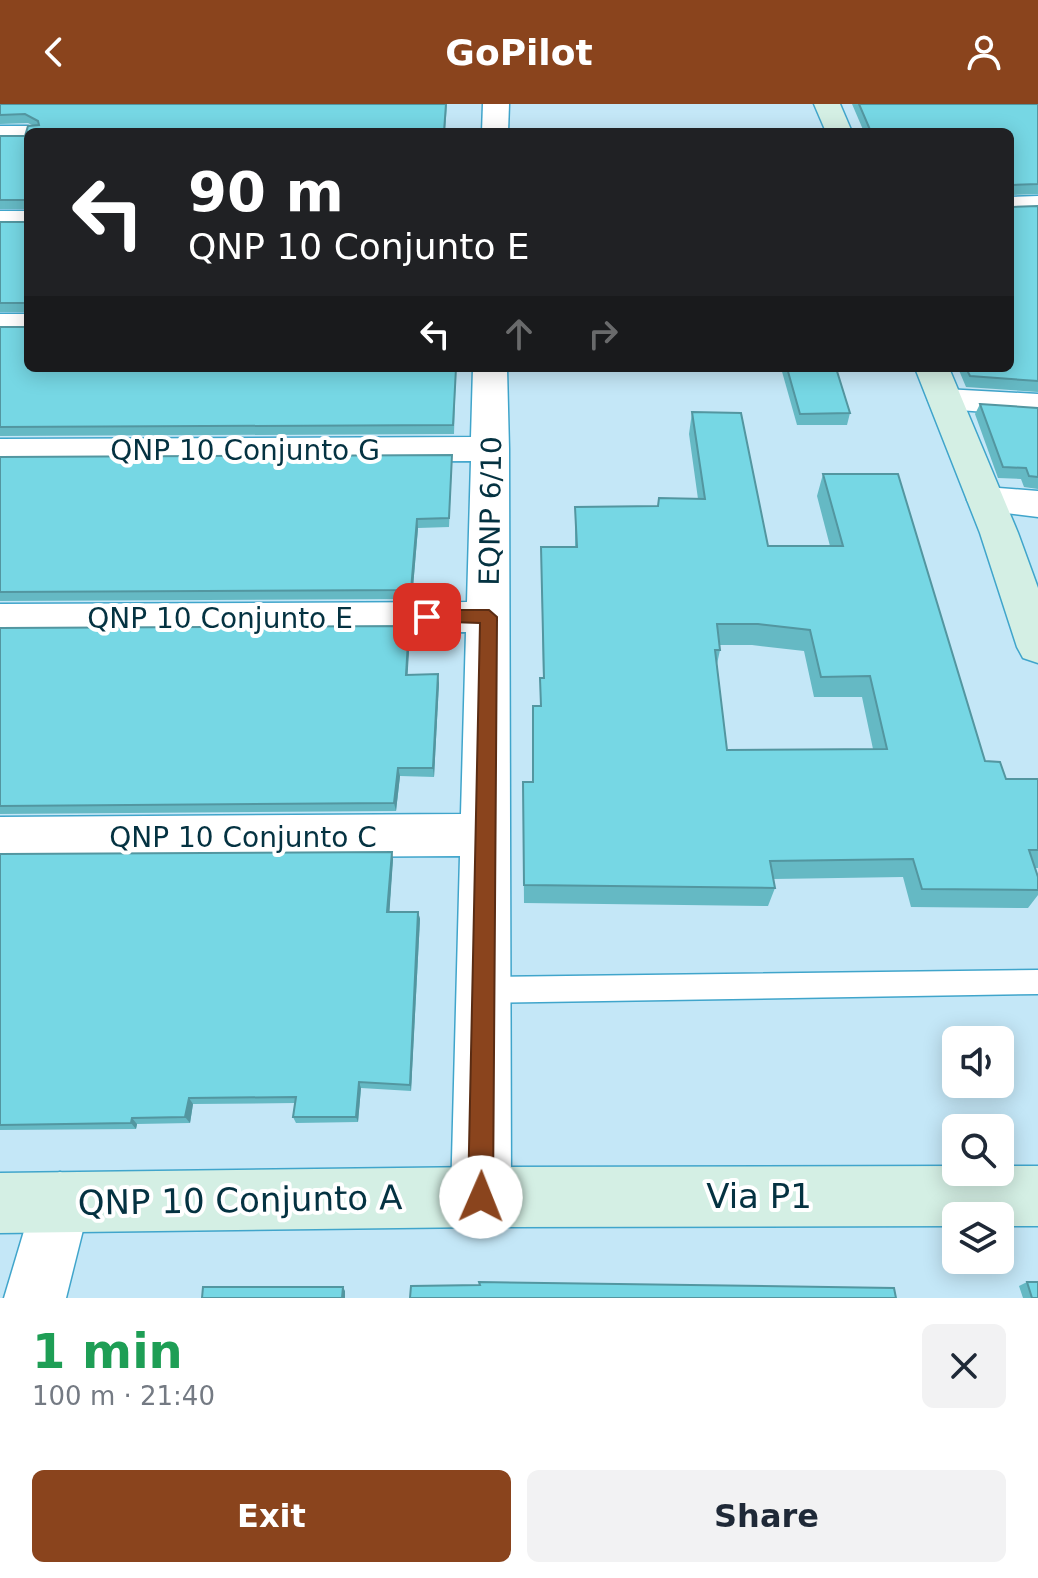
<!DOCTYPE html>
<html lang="en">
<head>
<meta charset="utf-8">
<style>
  :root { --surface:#fff; --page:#f2f2f3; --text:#1f2937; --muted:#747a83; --accent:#8a441d }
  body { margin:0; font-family:"DejaVu Sans",sans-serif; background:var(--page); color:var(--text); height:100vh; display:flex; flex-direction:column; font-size:30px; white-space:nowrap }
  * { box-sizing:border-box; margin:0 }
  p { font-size:26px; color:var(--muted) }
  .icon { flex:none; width:44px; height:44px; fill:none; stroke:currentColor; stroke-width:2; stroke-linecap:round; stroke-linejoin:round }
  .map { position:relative; height:1194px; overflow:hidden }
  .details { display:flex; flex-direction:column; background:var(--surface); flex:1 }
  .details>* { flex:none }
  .banner { position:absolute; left:24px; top:24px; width:990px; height:244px; border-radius:12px; box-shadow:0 4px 20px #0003; background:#202124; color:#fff; overflow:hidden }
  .fabs { position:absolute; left:942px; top:922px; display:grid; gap:16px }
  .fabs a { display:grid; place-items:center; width:72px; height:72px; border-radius:12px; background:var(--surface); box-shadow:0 4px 20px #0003; font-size:40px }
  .pin { position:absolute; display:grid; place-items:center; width:68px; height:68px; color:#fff; margin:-34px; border-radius:16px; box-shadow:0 4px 12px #0006 }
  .me { position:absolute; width:88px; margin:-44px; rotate:1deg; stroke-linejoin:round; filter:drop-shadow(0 0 6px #0008) }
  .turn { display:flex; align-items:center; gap:28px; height:168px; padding:0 32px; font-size:36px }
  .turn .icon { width:104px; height:104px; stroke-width:2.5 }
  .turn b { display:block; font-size:56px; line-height:68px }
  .lanes { display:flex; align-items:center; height:76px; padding:0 32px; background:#0003; justify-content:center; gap:40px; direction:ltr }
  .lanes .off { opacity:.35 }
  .round { display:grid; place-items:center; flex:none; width:84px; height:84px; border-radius:12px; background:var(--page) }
  .overview { display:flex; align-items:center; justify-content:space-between; height:136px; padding:0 32px }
  h1 { font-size:48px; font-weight:600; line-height:60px; color:#1e9e55 }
  .button { display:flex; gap:16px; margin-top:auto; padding:16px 32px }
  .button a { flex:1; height:92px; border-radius:12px; background:var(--accent); color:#fff; font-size:32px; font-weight:600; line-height:92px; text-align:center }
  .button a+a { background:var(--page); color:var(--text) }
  header { display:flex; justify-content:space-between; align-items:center; height:104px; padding:0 32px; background:var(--accent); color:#fff; font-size:36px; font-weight:600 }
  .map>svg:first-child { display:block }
</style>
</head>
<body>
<header><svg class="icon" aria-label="back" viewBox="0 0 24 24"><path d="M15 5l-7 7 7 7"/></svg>GoPilot<svg class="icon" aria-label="person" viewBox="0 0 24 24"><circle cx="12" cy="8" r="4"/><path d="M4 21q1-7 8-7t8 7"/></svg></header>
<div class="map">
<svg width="1038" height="1194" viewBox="0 0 1038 1194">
  <rect width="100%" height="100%" fill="#c4e7f7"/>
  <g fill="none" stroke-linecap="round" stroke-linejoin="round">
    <defs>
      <polygon id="lane" points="1038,866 1038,890 483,899 474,895 470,886 474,877 483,873"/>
      <g id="street">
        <polygon points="483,0 509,0 508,28 482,28"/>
        <polygon points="0,22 28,22 40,28 28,28 28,38 0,38"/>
        <polygon points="1038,92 1038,110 1010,111 1010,93"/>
        <rect x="0" y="107" width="28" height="18"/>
        <rect x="0" y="210" width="28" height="20"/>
        <polygon points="473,264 507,264 509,345 511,1093 502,1114 481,1123 460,1114 451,1093 460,752 0,755 0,713 461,710 466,528 0,530 0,500 467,498 471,357 0,359 0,335 471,333"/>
        <polygon points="945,285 1038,290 1038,312 933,304 928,296 933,288"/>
        <polygon points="986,383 1038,387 1038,413 973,405 967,396 973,387"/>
        <polygon points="60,1068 81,1077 90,1098 66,1194 4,1194 39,1077"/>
      </g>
      <g id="secondary">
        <polygon points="814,0 840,0 852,28 826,28"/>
        <polygon points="915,264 949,264 1018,429 1038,484 1038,559 1023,554 1017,543 980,429"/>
        <polygon points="956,1062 956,1068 1000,1068 1000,1062 1038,1062 1038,1122 1000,1122 1000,1112 956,1112 956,1122 481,1123 0,1129 0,1069 481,1063"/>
      </g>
    </defs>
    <use href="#lane" stroke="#40a5cb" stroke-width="3"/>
    <use href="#street" stroke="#40a5cb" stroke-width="3"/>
    <use href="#secondary" stroke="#40a5cb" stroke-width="3"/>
    <use href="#lane" fill="#fff" fill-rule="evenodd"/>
    <use href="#street" fill="#fff" fill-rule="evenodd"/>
    <use href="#secondary" fill="#d4efe4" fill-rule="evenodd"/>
  </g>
  <g fill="#65b9c4" fill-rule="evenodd">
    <polygon points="0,0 447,0 445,28 28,28 28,264 456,264 454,330 0,332 0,223 26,223 27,208 0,208 0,118 27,118 27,105 0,105 0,32 25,32 28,22 34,22 28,19 0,20"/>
    <polygon points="852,0 1038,0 1038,90 1012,91 1012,103 1038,102 1038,288 966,283 958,264 1010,264 1010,28 864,28"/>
    <polygon points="781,264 836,264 850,309 847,321 797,321"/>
    <polygon points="980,300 1038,304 1038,385 1024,383 1021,375 998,374 975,310"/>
    <path d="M692,308L768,442H830L817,392L823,370L985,657L1006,675H1038V764H1035L1038,773V791L1028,804L911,803L903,773L773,775L775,784L768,802L524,799L523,678H533L540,602V574H543L541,443H575V403L658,402L698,395L689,330ZM719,541H752L804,547L814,593H862L873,645L727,646L717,560L720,546Z"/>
    <polygon points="0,353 452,360 449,423 418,424 412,495 0,497"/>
    <polygon points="409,522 410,531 407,571 439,579 434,673 400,672 396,707 0,710 0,524"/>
    <polygon points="0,750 393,755 389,808 418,808 420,815 411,987 361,984 358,1018 296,1019 293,1013 295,999 193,1000 190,1019 137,1020 136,1025 0,1026"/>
    <polygon points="1027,1178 1038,1194 1023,1194 1019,1182"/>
  </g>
  <g fill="#5396a0">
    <polygon points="417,415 418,424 412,495 411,486"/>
    <polygon points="409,522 410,531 407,580 406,571"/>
    <polygon points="438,570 439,579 434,673 433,664"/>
    <polygon points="398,664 400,672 396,707 394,699"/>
    <polygon points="392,748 393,755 389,815 387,808"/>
    <polygon points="418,808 420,815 411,987 410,981"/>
    <polygon points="359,978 361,984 358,1018 356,1013"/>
    <polygon points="189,994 193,1000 190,1019 185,1013"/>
    <polygon points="132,1014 137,1020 136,1025 131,1019"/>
    <polygon points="343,1183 345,1187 345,1194 342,1194"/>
  </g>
  <g fill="#76d7e4" stroke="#5396a0" stroke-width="2" fill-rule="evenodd">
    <polygon points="0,0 446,0 444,28 28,28 28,264 456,264 453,321 0,323 0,223 26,223 27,199 0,199 0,118 27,118 27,96 0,96 0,32 25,32 28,22 39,21 38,17 25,10 0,11"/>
    <polygon points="859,0 1038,0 1038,80 1012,81 1012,103 1038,102 1038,277 970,272 966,264 1010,264 1010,28 871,28"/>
    <polygon points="787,264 836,264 850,309 800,310"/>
    <polygon points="980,300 1038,304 1038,373 1029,372 1026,364 1003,363"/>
    <path d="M692,308L741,309L768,442H843L823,370H898L985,657L1000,658L1006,675H1038V746H1029L1038,773V786L922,785L913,755L770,757L775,784L524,781L523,678H533V602H541L540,574H544L541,443H577L575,403L658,402L659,394L705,395ZM717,520H758L810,526L821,573L870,572L887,645L727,646L715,546H720Z"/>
    <polygon points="452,351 449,414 417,415 411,486 0,488 0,353"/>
    <polygon points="409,522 406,571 438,570 433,664 398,664 394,699 0,702 0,524"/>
    <polygon points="392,748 387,808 418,808 410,981 359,978 356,1013 293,1013 296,993 189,994 185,1013 132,1014 131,1019 0,1021 0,750"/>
    <polygon points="479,1178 894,1184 896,1194 410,1194 411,1182 480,1181"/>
    <polygon points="1027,1178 1038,1178 1038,1194 1032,1194"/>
    <polygon points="203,1183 343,1183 342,1194 202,1194"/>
  </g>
  <polygon fill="#8a441d" stroke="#5a2c13" stroke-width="2" points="427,506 489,506 497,513 493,1093 489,1102 481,1105 472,1102 468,1093 480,519 421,517 419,513 421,508"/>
  <g text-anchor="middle" stroke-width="8" stroke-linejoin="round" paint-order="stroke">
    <g font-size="28" fill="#043241" stroke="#fff">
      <text x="245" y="356">QNP 10 Conjunto G</text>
      <text transform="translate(490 407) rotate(-89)" y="10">EQNP 6/10</text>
      <text x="220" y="524">QNP 10 Conjunto E</text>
      <text x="243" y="743">QNP 10 Conjunto C</text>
    </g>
    <g font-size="34" fill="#043241" stroke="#fff">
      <text x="759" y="1104">Via P1</text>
      <text transform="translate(240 1096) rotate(-1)" y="12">QNP 10 Conjunto A</text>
    </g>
  </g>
</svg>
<div class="fabs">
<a><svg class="icon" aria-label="sound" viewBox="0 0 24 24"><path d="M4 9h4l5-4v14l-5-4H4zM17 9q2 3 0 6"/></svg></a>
<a><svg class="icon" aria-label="search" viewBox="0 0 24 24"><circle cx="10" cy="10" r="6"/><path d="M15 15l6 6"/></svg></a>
<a><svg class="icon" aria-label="layers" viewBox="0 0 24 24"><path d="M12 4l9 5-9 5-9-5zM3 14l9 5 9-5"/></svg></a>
</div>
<div class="pin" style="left:427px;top:513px;background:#d93025"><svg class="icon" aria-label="arrive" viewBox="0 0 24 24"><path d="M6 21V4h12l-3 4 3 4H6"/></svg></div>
<svg class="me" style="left:481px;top:1093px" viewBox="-20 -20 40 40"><circle r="19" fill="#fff"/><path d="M0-13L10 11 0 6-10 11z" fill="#8a441d"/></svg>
<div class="banner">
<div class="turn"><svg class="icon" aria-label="left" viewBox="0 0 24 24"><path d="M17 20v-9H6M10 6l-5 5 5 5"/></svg><div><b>90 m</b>QNP 10 Conjunto E</div></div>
<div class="lanes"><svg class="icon" aria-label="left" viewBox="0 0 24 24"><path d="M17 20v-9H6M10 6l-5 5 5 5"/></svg><svg class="icon off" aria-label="ahead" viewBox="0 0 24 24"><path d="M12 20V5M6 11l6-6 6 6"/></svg><svg class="icon off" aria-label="right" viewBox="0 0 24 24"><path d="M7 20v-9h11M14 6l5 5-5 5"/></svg></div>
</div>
</div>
<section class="details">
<div class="overview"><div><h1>1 min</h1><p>100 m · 21:40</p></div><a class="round"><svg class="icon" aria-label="close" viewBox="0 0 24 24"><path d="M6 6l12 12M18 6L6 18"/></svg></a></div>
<div class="button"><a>Exit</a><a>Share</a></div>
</section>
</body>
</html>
